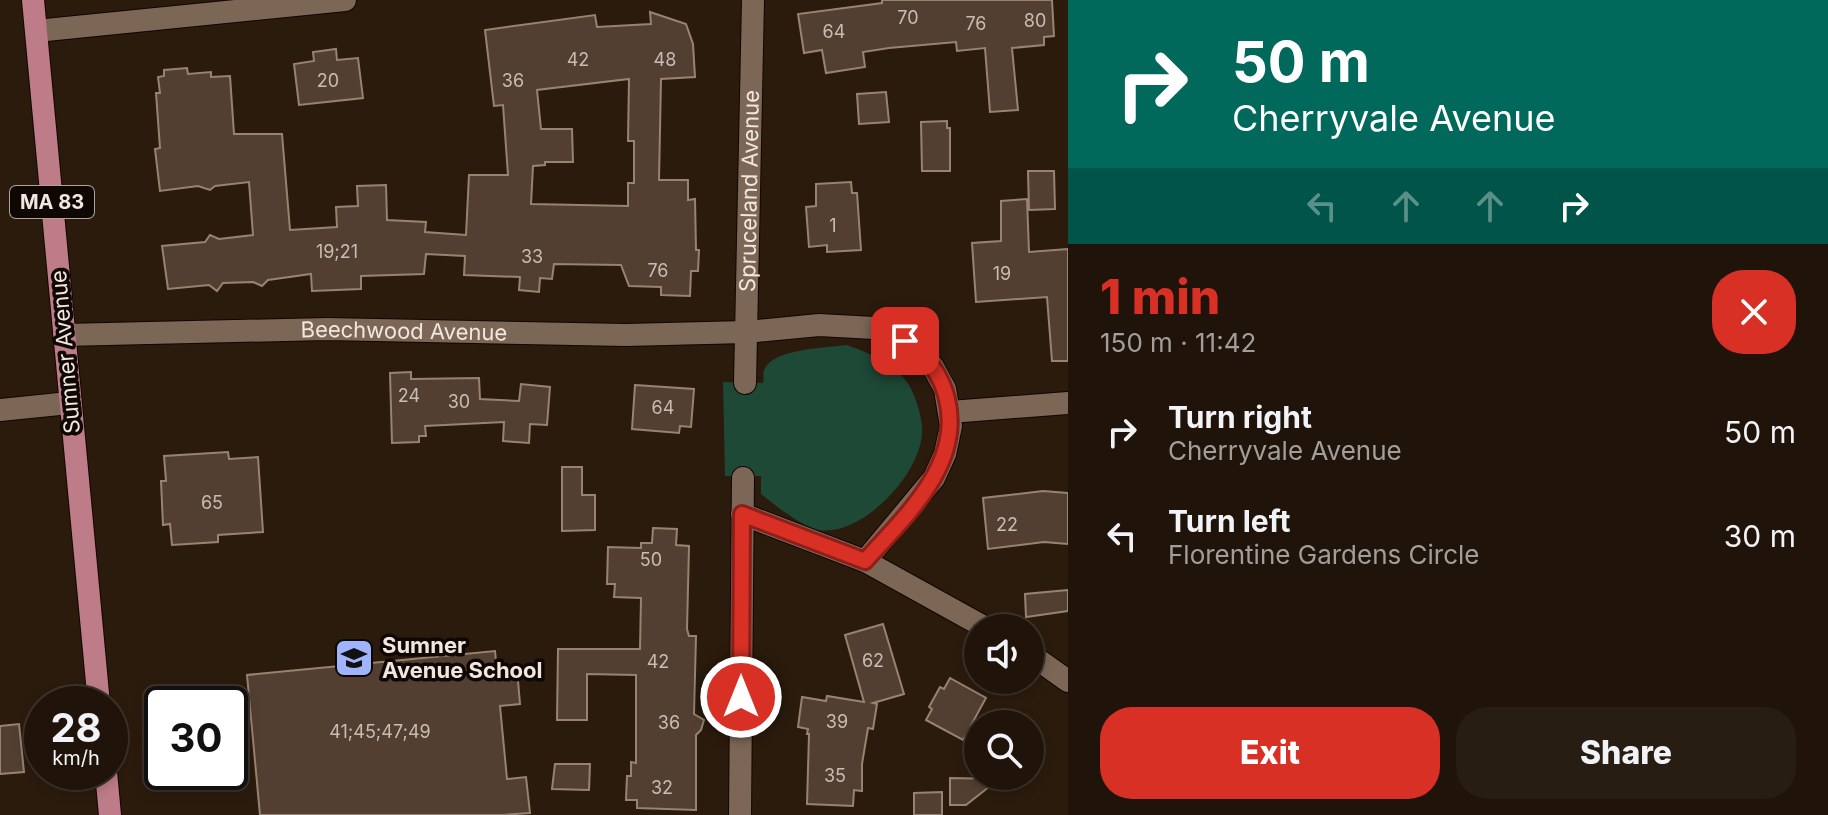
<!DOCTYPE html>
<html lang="en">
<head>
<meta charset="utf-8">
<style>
  :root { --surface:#20140a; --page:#281d13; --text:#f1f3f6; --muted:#a29e9c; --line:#3d332b; --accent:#d93025 }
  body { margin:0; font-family:Inter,sans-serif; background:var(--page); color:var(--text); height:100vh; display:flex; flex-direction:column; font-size:30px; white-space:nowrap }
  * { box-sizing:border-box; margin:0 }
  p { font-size:26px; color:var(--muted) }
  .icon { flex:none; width:44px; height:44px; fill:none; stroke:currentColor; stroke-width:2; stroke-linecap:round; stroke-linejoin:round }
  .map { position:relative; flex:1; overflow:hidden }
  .drawer { display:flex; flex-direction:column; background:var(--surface); width:760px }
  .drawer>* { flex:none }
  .banner { background:#00695c; color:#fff; overflow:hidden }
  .controls { position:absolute; left:964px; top:614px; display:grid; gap:16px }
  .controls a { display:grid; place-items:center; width:80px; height:80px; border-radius:50%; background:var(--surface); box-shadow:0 4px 12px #0003,0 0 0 2px var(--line); font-size:40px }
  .speed { position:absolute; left:24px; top:686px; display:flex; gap:16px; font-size:40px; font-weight:700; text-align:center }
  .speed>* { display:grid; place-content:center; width:104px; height:104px; border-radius:50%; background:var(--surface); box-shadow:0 4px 12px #0003,0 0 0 2px var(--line); line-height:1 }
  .speed small { font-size:20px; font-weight:400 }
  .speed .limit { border:4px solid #111; border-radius:12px; background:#fff; color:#111 }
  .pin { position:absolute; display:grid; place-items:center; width:68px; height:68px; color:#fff; margin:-34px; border-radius:16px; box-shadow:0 4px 12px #0006 }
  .me { position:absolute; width:88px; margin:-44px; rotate:0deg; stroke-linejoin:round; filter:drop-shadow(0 0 6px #0008) }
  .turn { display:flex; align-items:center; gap:28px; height:168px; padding:0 32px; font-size:36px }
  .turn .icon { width:104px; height:104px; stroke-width:2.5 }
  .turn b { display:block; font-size:56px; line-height:68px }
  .lanes { display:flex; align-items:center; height:76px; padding:0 32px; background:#0003; justify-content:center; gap:40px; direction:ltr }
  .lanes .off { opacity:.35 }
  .round { display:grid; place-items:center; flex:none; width:84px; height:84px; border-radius:32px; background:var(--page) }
  .summary { display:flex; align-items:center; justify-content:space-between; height:136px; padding:0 32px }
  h1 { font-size:48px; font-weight:800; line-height:60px; color:var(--accent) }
  .cta { display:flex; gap:16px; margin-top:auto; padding:16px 32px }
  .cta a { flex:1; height:92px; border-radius:32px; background:var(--accent); color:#fff; font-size:32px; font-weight:800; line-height:92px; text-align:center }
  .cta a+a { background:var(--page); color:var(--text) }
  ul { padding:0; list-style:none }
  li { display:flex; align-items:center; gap:24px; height:104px; padding:0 32px }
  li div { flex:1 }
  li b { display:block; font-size:30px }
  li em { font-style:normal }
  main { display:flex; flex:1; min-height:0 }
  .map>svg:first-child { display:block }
</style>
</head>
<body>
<main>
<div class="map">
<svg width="1068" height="815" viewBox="0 0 1068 815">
  <rect width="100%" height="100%" fill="#2b1b0d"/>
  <path fill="#1e4937" d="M847,345C870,354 894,362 909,385C915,395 921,414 922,426C926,470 863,537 819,530C803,527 774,505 761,494V476H725L723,382L763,383C764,379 763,374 764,370C773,348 827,348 847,345Z"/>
  <g fill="#523f31" stroke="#988372" stroke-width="2" fill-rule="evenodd">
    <polygon points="882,0 1052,0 1054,36 1044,37 1044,45 1012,48 1018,110 990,112 985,48 957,51 956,42 889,48 863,52 865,67 826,73 822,50 804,53 798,14 882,3"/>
    <path d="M650,12L686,24L693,44L695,77L661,79L659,180H688V200L695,199L696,250H699L698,271H691L690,296L661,295V287L629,286L621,265L554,264L552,279L540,278L539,292L519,290L520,277L464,275L465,256L426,254L424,274L361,276V289L312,291L311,274L268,280L262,286L253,282L223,283L217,291L209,285L168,289L162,246L205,242L210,235L219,239L253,235L249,182L215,186L210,190L198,186L160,191L155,149L160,148L156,93H160L158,77L164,76V70L187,68L188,74L211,72V77L230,76L234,134H282L290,230L337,227L336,207L358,206L357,186L386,185L387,220L426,222L425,232L466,235L469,175H508L503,105L494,106L485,30L595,15L597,27L651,24ZM629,79L628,141H634V183H628V206L531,204L533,166L545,165V162H573L572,129H541L537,90Z"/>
    <polygon points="336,49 337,60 358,58 363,98 299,105 294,64 314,61 313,52"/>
    <polygon points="886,92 889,122 859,124 857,94"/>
    <polygon points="947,121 947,128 950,128 950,171 922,171 921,122"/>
    <polygon points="1028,171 1054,171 1055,209 1029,210"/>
    <polygon points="851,182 852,193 857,193 861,250 827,252 827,245 809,247 806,207 816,206 816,184"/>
    <polygon points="1027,199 1029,252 1068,249 1068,361 1052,361 1047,297 976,302 972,243 1001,241 1001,201"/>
    <polygon points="411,372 411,379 479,378 480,399 519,401 521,384 550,387 547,425 530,424 529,443 503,441 504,422 425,426 426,436 419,436 419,442 392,443 390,373"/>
    <polygon points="635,385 694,389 691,427 680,426 679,433 632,429"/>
    <polygon points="228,452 229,459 258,457 263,532 218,535 218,542 172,545 170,524 163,525 161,481 166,481 164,456"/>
    <polygon points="562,467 582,467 582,495 595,495 595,530 562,531"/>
    <polygon points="1043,491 1068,493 1068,544 1044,542 988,549 983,498"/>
    <polygon points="653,528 677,529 676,545 689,546 687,629 689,636 696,636 694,714 704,720 701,730 696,735 696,810 637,808 637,800 626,800 627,776 631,776 631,762 636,763 636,675 587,674 587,720 557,720 558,649 640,649 641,598 614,597 615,584 607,584 608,547 641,548 641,543 652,543"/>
    <polygon points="1068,590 1068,611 1026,617 1025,594"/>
    <polygon points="883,624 904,694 873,703 877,704 873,729 868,728 862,764 862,791 854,790 853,806 807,804 809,734 807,734 808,729 798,727 802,697 826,701 827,696 864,702 845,635"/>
    <polygon points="495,651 497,671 517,669 520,704 500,706 507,779 526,777 530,813 502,815 260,815 247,675"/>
    <polygon points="950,678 986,698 963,740 926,720 932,709 929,707 940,687 944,689"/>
    <polygon points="19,724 24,772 0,774 0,726"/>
    <polygon points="555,764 590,764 589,790 552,789"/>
    <polygon points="950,778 999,779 966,805 950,805"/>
    <polygon points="942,792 942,815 914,815 914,793"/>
  </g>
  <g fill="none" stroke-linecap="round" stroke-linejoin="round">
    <defs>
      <g id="minor">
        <polyline points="36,31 345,0"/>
        <path id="s1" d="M64,335L327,329L626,335L746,332L819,325L874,328L905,341L918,349L933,367L945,389L951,426L945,454L934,478L865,561"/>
        <path id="s2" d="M745,383L753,0"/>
        <polyline points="950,412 1068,403"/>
        <polyline points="742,514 865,561 986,628"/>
        <polyline points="1030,654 1068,681"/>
        <polyline points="740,815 743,478"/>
      </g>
      <polyline id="tertiary" points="0,410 69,403"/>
      <g id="primary">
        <polyline points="33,0 99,704"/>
        <polyline points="106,772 110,815"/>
      </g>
    </defs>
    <use href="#minor" stroke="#130500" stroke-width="24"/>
    <use href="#tertiary" stroke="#130500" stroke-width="24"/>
    <use href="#primary" stroke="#130500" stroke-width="24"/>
    <use href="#minor" stroke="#7c6757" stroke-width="22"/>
    <use href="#tertiary" stroke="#7c6757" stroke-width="22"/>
    <use href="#primary" stroke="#bd7c88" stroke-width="22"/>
  </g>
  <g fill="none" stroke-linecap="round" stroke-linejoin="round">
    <defs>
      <path id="route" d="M741,697L742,514L865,561C905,516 963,465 947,399C941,374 925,354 905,341"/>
    </defs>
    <use href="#route" stroke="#8d1f18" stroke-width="20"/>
    <use href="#route" stroke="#d93025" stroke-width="14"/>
  </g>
  <defs>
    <symbol id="school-square" viewBox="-11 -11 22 22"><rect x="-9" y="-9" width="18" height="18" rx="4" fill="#a0b3fd" stroke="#0e0703"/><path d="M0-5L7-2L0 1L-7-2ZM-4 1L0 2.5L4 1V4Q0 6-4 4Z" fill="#111"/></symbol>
  </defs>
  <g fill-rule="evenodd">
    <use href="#school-square" x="332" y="636" width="44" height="44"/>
  </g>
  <g text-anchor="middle" stroke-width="7" stroke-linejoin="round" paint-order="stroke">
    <g font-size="18" fill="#cabcb3">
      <text x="908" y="24">70</text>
      <text x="1035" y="27">80</text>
      <text x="976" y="30">76</text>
      <text x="834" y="38">64</text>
      <text x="578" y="66">42</text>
      <text x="665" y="66">48</text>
      <text x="328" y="87">20</text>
      <text x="513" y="87">36</text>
      <text x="833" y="232">1</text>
      <text x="337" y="258">19;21</text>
      <text x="532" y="263">33</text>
      <text x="658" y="277">76</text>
      <text x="1002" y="280">19</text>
      <text x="409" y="402">24</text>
      <text x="459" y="408">30</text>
      <text x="663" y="414">64</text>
      <text x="212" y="509">65</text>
      <text x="1007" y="531">22</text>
      <text x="651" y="566">50</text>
      <text x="873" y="667">62</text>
      <text x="658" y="668">42</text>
      <text x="837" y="728">39</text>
      <text x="669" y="729">36</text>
      <text x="380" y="738">41;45;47;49</text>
      <text x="835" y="782">35</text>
      <text x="662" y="794">32</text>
    </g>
    <rect fill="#0e0703" stroke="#aea39c" stroke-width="2" x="10" y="186" width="84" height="32" rx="6"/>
    <g font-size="20" font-weight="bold" fill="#f2e6de">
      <text x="52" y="209">MA 83</text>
    </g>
    <g font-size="22" fill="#f2e6de" stroke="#0e0703">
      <text dy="8" stroke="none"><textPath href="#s2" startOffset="192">Spruceland Avenue</textPath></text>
      <text dy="8" stroke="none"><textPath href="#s1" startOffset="340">Beechwood Avenue</textPath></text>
      <text transform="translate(65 352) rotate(-95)" y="8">Sumner Avenue</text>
    </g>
    <g font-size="22" font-weight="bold" fill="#f2e6de" stroke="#0e0703" text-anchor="start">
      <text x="382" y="653">Sumner<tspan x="382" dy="25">Avenue School</tspan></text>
    </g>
  </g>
</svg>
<div class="controls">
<a><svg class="icon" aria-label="sound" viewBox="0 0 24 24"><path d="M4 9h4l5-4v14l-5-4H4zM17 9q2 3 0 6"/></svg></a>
<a><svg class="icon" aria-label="search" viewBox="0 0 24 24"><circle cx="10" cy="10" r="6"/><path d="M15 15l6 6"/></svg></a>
</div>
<div class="speed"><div>28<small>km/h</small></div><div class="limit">30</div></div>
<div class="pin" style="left:905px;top:341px;background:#d93025"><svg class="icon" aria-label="arrive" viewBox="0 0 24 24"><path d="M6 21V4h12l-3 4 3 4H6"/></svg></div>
<svg class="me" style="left:741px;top:697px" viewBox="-20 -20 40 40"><circle r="17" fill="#d93025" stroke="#fff" stroke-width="3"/><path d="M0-11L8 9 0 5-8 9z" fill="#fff"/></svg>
</div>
<section class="drawer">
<div class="banner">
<div class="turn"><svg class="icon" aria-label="right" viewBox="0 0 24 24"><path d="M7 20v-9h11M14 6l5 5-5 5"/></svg><div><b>50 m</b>Cherryvale Avenue</div></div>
<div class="lanes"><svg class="icon off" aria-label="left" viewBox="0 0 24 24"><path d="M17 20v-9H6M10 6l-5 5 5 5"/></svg><svg class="icon off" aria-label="ahead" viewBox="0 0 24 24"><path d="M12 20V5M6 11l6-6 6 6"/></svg><svg class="icon off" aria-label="ahead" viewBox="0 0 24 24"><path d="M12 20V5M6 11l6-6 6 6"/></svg><svg class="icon" aria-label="right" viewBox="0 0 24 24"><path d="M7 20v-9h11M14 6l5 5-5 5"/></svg></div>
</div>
<div class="summary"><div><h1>1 min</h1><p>150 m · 11:42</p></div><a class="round" style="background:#d93025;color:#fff"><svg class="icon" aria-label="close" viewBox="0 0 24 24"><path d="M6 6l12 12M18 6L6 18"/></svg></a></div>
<ul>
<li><svg class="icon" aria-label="right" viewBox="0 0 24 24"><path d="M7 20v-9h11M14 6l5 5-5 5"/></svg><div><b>Turn right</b><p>Cherryvale Avenue</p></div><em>50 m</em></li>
<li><svg class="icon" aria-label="left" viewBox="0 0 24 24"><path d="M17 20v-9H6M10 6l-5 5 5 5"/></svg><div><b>Turn left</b><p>Florentine Gardens Circle</p></div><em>30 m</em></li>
</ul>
<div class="cta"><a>Exit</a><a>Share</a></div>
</section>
</main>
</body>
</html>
